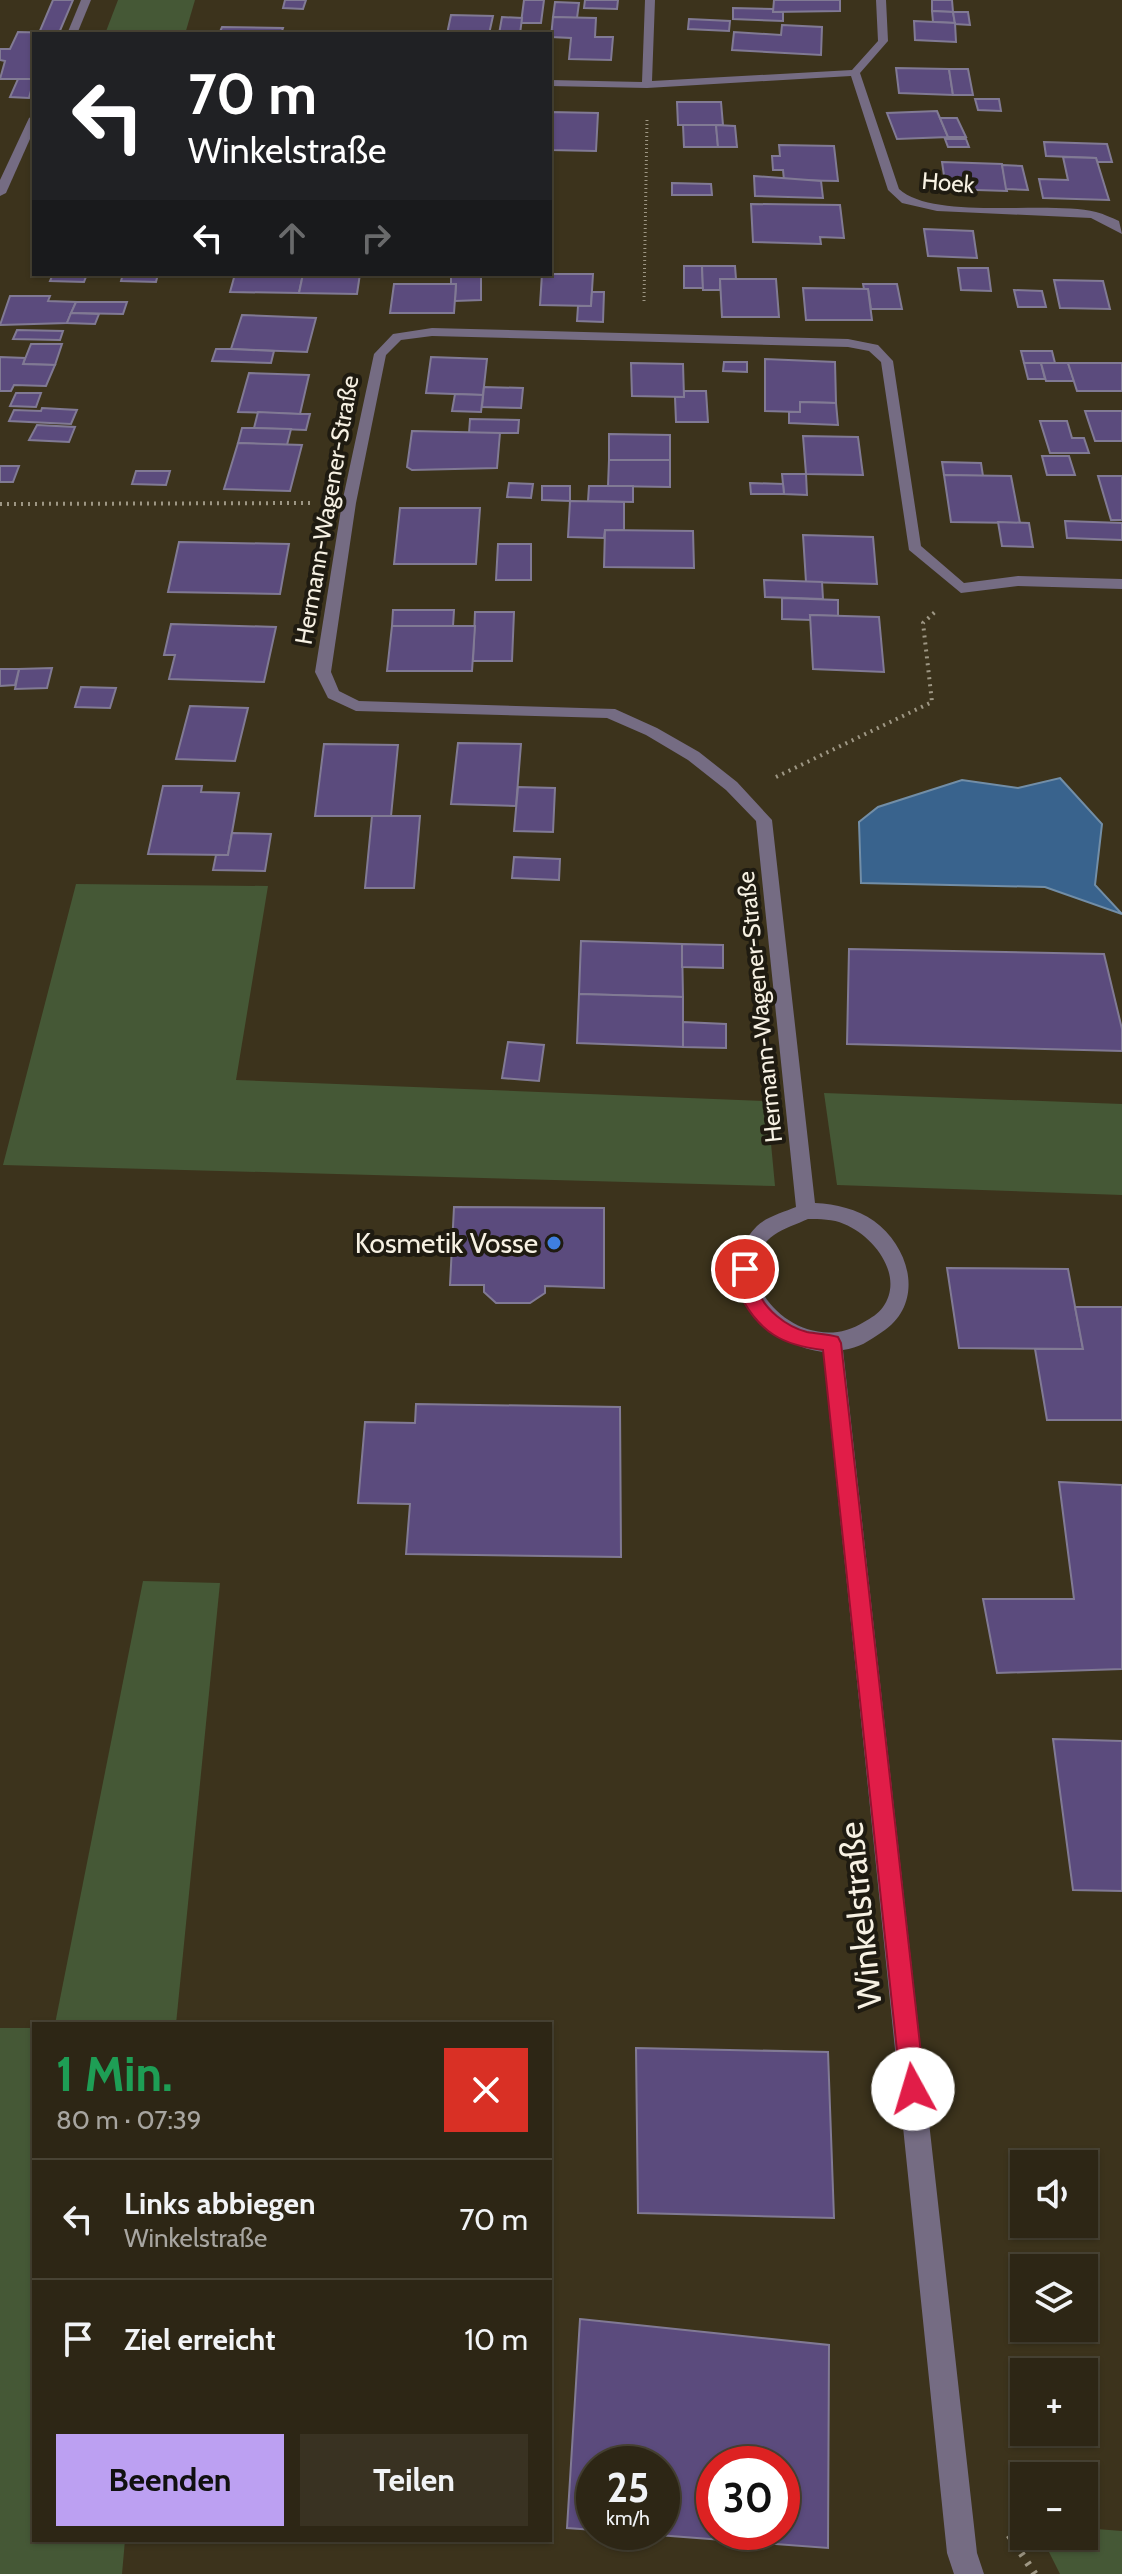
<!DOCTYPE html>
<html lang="de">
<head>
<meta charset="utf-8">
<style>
  :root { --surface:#2d2615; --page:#393222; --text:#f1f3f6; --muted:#a7a5a0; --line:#484334; --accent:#bca0f2 }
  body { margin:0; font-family:Cabin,sans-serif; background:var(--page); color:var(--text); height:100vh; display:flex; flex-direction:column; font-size:30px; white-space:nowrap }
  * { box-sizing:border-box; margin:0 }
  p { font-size:26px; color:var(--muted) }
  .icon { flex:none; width:44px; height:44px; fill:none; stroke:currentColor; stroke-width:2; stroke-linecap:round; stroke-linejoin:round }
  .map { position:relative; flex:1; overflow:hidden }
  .side { position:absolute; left:32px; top:2022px; width:520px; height:520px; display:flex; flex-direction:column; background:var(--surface); border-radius:0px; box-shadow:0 2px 6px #0004,0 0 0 2px var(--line) }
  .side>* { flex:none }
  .hud { position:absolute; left:32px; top:32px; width:520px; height:244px; border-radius:0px; box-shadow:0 2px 6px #0004,0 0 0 2px var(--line); background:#202124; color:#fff; overflow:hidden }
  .buttons { position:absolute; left:1010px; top:2150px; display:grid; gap:16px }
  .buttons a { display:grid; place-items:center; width:88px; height:88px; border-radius:0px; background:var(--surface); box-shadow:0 2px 6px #0004,0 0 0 2px var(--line); font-size:40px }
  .speed { position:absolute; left:576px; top:2446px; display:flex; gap:16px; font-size:40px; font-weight:700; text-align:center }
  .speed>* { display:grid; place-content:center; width:104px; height:104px; border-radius:50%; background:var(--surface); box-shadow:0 2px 6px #0004,0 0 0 2px var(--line); line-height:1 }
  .speed small { font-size:20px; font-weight:400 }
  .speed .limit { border:12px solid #d22; background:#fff; color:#111 }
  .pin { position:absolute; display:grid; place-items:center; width:68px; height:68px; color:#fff; margin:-34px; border:4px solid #fff; border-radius:50%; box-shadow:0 2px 8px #0007 }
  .me { position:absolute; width:88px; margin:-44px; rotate:354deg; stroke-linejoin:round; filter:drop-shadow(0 0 6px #0008) }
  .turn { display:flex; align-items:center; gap:28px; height:168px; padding:0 24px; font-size:36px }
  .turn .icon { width:104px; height:104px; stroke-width:2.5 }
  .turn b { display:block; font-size:56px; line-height:68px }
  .lanes { display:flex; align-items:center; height:76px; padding:0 24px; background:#0003; justify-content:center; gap:40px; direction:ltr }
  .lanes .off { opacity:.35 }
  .round { display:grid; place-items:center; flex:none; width:84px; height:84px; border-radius:0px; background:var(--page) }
  .head { display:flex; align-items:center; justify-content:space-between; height:136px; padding:0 24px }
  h1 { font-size:48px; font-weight:700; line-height:60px; color:#1e9e55 }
  .action { display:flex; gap:16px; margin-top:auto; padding:16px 24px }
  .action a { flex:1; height:92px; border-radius:0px; background:var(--accent); color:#111; font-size:32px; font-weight:700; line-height:92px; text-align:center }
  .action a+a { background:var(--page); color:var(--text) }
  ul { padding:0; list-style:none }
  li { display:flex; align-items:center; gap:24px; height:120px; padding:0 24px; border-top:2px solid var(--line) }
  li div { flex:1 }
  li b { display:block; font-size:30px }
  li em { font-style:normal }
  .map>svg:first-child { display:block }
</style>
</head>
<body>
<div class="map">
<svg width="1122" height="2574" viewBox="0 0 1122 2574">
  <rect width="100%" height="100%" fill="#3c331c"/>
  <g fill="#455836">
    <polygon points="118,0 195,0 185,34 105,34"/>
    <polygon points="76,884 268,886 236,1080 767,1101 775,1186 3,1165"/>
    <polygon points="824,1093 1122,1104 1122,1195 837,1185"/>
    <polygon points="143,1581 220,1583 176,2024 55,2024"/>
    <polygon points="0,2028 34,2028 34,2540 125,2540 122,2574 0,2574"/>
    <polygon points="1084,2528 1122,2531 1122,2574 1060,2574 1041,2536 1084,2536"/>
  </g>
  <polygon fill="#39638d" stroke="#728ea7" stroke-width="2" points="1060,778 1102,824 1095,885 1122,914 1045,887 861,883 859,822 878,807 962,780 1018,788"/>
  <g fill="#5b4b7d" stroke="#817a94" stroke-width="2" fill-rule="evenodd">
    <polygon points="53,0 73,0 59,33 39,33"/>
    <polygon points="285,0 306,0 303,9 283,8"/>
    <polygon points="524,0 544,0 541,23 521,23"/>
    <polygon points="585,0 618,0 617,9 584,8"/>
    <polygon points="774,0 840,0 840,11 773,12"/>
    <polygon points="932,0 952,0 953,12 932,11"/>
    <polygon points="555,2 579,3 577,18 553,17"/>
    <polygon points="733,8 773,9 773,12 783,12 783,21 733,19"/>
    <polygon points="932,11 953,12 955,23 933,22"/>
    <polygon points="953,12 968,12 970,25 955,24"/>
    <polygon points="451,15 493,16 489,34 447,34"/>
    <polygon points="502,17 522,18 520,34 499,34"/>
    <polygon points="553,17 596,18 595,37 613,37 611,60 569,59 571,38 551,37"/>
    <polygon points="689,19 730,21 729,31 688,29"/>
    <polygon points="914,21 955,23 956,42 915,40"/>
    <polygon points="782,25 822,27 821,55 732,50 734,32 781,35"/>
    <polygon points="222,27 283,28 281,34 219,34"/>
    <polygon points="282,31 337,31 337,34 281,34"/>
    <polygon points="18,32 59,33 34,34 34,79 0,79 5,61 0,60 0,49 10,49"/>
    <polygon points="896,68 949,69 953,95 899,93"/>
    <polygon points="949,69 968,69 973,95 953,95"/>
    <polygon points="18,79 34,79 29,98 10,97"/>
    <polygon points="975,99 999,99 1001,111 978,110"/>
    <polygon points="677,102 721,102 723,125 678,125"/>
    <polygon points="937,111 948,137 897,139 887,113"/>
    <polygon points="550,112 598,113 596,151 550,150"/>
    <polygon points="940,118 957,118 966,137 948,137"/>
    <polygon points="683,125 716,125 718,147 684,147"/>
    <polygon points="716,125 735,126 737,147 718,147"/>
    <polygon points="945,139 966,139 969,147 948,147"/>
    <polygon points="1044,142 1107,144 1112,162 1097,162 1096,158 1046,156"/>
    <polygon points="779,145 834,146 838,181 784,180 783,170 773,170 772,156 780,156"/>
    <polygon points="1063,157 1096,158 1109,200 1043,198 1039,179 1068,180"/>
    <polygon points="942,162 1002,164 1007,191 946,189"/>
    <polygon points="1002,165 1022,166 1028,190 1006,189"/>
    <polygon points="754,176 821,181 823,198 755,196"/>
    <polygon points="672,183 711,184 712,195 672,195"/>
    <polygon points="751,204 840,205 844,238 820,237 821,244 753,242"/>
    <polygon points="924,229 973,231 977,258 928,256"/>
    <polygon points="684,266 702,266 703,288 684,288"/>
    <polygon points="702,266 735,266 736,279 720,279 720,290 703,290"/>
    <polygon points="958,268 988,268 991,291 961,290"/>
    <polygon points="53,274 87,274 84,282 50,281"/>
    <polygon points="123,274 158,274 156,282 121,281"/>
    <polygon points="235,274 303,274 299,293 230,292"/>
    <polygon points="303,274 360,274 357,294 299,293"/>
    <polygon points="451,274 481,274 481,300 455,301 456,284 451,284"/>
    <polygon points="542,274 593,274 591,306 540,305"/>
    <polygon points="720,279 776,279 779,317 722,317"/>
    <polygon points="1054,280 1103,281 1110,309 1060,308"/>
    <polygon points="394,284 456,284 454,313 390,313"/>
    <polygon points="863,284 897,284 902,309 871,309 868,289 864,289"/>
    <polygon points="803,288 868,289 872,320 806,320"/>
    <polygon points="1014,290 1042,291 1046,307 1018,307"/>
    <polygon points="592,292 604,292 603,322 577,321 578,306 591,306"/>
    <polygon points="10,296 50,296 48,301 76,302 67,323 0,325"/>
    <polygon points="76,302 127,302 123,314 71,313"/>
    <polygon points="71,313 99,314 95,324 67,323"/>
    <polygon points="242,315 316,318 307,352 231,349"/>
    <polygon points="17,330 63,331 60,340 13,339"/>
    <polygon points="31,344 62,344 55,365 23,364"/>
    <polygon points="216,349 231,349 274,351 271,363 212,361"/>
    <polygon points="1021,351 1052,351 1055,363 1024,363"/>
    <polygon points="0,357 25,358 23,364 55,365 46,386 14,385 11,391 0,391"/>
    <polygon points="431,357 487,359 483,395 426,393"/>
    <polygon points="765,359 835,362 836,403 800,402 800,412 765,411"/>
    <polygon points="724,362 747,362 747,372 723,371"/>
    <polygon points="631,363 683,364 684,397 632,396"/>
    <polygon points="1024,363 1041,363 1045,379 1028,379"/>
    <polygon points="1041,363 1068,363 1074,381 1046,381"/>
    <polygon points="1068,363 1122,363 1122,391 1077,391"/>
    <polygon points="249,373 309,375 300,414 238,412"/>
    <polygon points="484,387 523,388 521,408 482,407"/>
    <polygon points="684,391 706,391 708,422 676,422 675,397 684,397"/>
    <polygon points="16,393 41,393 36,407 10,406"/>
    <polygon points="455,394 483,395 481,412 452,411"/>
    <polygon points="800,402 836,403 838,425 789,423 789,412 800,412"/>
    <polygon points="42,408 77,410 71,424 9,421 14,410 41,411"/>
    <polygon points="1085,411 1122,411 1122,441 1095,441"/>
    <polygon points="258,412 300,414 310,414 306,430 254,428"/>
    <polygon points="470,419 519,420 518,433 469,433"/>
    <polygon points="1040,421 1067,421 1072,438 1084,438 1089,453 1050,453"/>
    <polygon points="37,425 75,427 69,442 29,440"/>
    <polygon points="242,428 254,428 291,429 287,445 238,443"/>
    <polygon points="412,431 500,433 497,468 412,470 407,467"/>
    <polygon points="609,434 670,435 670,460 609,460"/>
    <polygon points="803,436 858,437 863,475 806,474"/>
    <polygon points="238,443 302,445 290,491 224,489"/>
    <polygon points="1042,456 1069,456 1075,475 1047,475"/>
    <polygon points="609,460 670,460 670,487 608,486"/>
    <polygon points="942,462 981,463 983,476 944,475"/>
    <polygon points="0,466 19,466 13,482 0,482"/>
    <polygon points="136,471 170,471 166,485 132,484"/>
    <polygon points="782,474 806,474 807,495 784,494"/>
    <polygon points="944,475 1011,476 1020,523 951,522"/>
    <polygon points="1098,476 1122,476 1122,520 1111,520"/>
    <polygon points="509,483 533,484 531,498 507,497"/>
    <polygon points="750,483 783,484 784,494 751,494"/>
    <polygon points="542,486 570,486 570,501 542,500"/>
    <polygon points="589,486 633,486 633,502 588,501"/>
    <polygon points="570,501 624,502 624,530 605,530 604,538 568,537"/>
    <polygon points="400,508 480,508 476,564 394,564"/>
    <polygon points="1065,521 1122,523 1122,540 1067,538"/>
    <polygon points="998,522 1029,523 1033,547 1002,546"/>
    <polygon points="605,530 693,531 694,568 604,567"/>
    <polygon points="803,535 873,537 877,584 806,582"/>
    <polygon points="179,542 289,544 280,594 168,592"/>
    <polygon points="498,544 531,544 531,580 496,580"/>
    <polygon points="764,580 822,582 823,599 765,597"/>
    <polygon points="782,598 838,600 838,616 810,615 811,620 782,619"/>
    <polygon points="393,610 454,610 453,626 392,626"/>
    <polygon points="475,612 514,612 512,661 473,661"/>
    <polygon points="810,615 879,617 884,672 813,669"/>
    <polygon points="171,624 276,627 264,682 169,679 175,655 164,655"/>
    <polygon points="392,626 475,626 472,671 387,671"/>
    <polygon points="52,668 47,688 15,689 19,669"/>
    <polygon points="0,669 19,669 15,685 0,686"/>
    <polygon points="81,687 116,688 110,708 75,707"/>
    <polygon points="190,706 248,708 235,761 176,759"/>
    <polygon points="458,743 521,744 516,806 451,804"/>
    <polygon points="324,744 398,745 391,816 315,816"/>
    <polygon points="163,786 202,786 201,792 239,793 228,855 148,854"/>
    <polygon points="518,787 555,788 553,832 514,831"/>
    <polygon points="372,816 420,816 414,888 365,888"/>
    <polygon points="232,833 271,834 265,871 213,870 216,855 228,855"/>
    <polygon points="514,857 560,859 559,880 512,878"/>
    <polygon points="581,941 682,944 683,997 579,994"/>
    <polygon points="682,944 723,945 723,968 682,967"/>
    <polygon points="849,949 1104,954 1122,1029 1122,1051 847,1044"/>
    <polygon points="579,994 683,997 683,1047 577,1043"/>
    <polygon points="683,1022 726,1024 726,1048 683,1047"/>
    <polygon points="508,1042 544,1045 539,1081 502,1078"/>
    <polygon points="454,1207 604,1208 604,1288 545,1286 545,1293 530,1303 496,1303 484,1292 484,1285 450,1285"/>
    <polygon points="947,1268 1068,1269 1083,1349 959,1348"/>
    <polygon points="1075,1307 1122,1307 1122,1420 1047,1420 1035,1349 1083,1349"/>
    <polygon points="416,1404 620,1407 621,1557 406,1554 410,1504 358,1503 365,1422 415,1423"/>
    <polygon points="1059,1482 1122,1485 1122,1669 997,1673 983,1599 1074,1599"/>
    <polygon points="1053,1739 1122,1741 1122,1891 1073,1890"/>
    <polygon points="636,2048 828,2052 834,2218 638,2213"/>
    <path d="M580,2319L829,2345L828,2548L618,2532H662V2464H594V2530L567,2528ZM714,2464H782V2532H714Z"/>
  </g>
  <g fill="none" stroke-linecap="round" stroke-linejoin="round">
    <polyline stroke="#9e9784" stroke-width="3" stroke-dasharray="1 3" stroke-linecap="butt" points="644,301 647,120"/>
    <g stroke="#9e9784" stroke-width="4" stroke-dasharray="2 5" stroke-linecap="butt">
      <polyline points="0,504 311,503"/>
      <polyline points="776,777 932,702 923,623 936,611"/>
    </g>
    <polyline stroke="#9e9784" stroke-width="7" stroke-dasharray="3 8" stroke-linecap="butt" points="1009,2535 1035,2574"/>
    <g fill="#756c83" fill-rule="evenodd">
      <polygon points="81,0 91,0 77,34 67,34"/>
      <path d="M645,0H655L652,81L852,70L878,41L876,0H886L888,41L860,73L899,189C934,221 1047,200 1096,212C1104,214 1112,218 1119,221L1122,234L1091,218L937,211L902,203L888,190L851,76L647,88L550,86V80L642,82Z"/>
      <polygon points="34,115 34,130 6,193 0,196 0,180 29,118"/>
      <path d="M432,328L848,339L878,345L893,361L921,546L964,583L1018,576L1122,579V589L1018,586L961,593L909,550L881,362L869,351L848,347L432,336L401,340L386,355L356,503L331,672L339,691L359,701L615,709L657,728L699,752L737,782L772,820L815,1203C836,1204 857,1209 874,1221C911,1248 925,1304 882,1332C869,1341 859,1348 843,1350L977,2553L984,2574H954L947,2553L823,1352C764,1345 706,1278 757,1226C766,1217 784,1212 796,1207L756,821L726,790L688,760L646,735L607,718L356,711L328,698L315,672L342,503L374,354L393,334ZM808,1219C820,1219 833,1219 844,1224C874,1236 905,1276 883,1307C878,1314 871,1318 864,1322C800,1363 719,1274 774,1235C784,1228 797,1224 808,1219Z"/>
    </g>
  </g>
  <path fill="#e11d48" stroke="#92132f" stroke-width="2" d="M745,1262L751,1264C755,1272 754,1280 757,1288C763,1309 787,1327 807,1332C818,1334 828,1334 838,1337L841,1343L925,2089L921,2097L913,2101L904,2097L901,2089L823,1350C806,1348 788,1344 774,1335C754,1322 728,1288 739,1264Z"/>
  <circle fill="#3f7fe0" stroke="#1f1b11" stroke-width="3" cx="554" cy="1243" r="8"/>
  <g text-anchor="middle" stroke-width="8" stroke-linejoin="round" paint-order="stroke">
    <g font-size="24" fill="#f7f1e3" stroke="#1f1b11">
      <text transform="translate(948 183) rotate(5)" y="8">Hoek</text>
      <text transform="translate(327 510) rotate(-80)" y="8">Hermann-Wagener-Straße</text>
      <text transform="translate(760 1007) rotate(-96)" y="8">Hermann-Wagener-Straße</text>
    </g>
    <g font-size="28" fill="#f7f1e3" stroke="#1f1b11" text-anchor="end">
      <text x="538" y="1253">Kosmetik Vosse</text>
    </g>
    <g font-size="34" fill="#f7f1e3" stroke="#1f1b11">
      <text transform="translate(860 1915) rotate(-96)" y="12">Winkelstraße</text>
    </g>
  </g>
</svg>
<div class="buttons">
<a><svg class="icon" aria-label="sound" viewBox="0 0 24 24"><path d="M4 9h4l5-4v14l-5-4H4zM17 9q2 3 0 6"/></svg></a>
<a><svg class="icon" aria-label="layers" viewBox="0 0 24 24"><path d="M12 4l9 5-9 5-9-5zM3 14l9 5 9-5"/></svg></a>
<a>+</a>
<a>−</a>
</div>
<div class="speed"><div>25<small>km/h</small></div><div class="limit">30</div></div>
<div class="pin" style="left:745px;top:1269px;background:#d93025"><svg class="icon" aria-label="arrive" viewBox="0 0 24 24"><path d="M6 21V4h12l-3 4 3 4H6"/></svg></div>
<svg class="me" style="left:913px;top:2089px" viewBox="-20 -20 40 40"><circle r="19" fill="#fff"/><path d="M0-13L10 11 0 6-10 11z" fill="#e11d48"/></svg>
<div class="hud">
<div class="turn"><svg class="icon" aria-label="left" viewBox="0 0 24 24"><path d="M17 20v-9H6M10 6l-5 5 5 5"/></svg><div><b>70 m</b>Winkelstraße</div></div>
<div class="lanes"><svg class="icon" aria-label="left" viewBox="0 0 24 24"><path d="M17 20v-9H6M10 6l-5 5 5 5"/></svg><svg class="icon off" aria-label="ahead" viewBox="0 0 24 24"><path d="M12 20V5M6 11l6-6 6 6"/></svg><svg class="icon off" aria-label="right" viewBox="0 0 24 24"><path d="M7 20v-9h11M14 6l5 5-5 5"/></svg></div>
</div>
<section class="side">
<div class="head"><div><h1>1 Min.</h1><p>80 m · 07:39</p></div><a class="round" style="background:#d93025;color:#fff"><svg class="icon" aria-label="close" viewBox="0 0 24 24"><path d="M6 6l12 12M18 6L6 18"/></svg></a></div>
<ul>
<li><svg class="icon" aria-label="left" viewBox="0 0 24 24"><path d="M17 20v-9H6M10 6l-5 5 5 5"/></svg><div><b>Links abbiegen</b><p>Winkelstraße</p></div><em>70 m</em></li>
<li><svg class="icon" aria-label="arrive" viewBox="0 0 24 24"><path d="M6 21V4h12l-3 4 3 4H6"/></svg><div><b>Ziel erreicht</b></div><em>10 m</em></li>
</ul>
<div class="action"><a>Beenden</a><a>Teilen</a></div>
</section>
</div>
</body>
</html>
